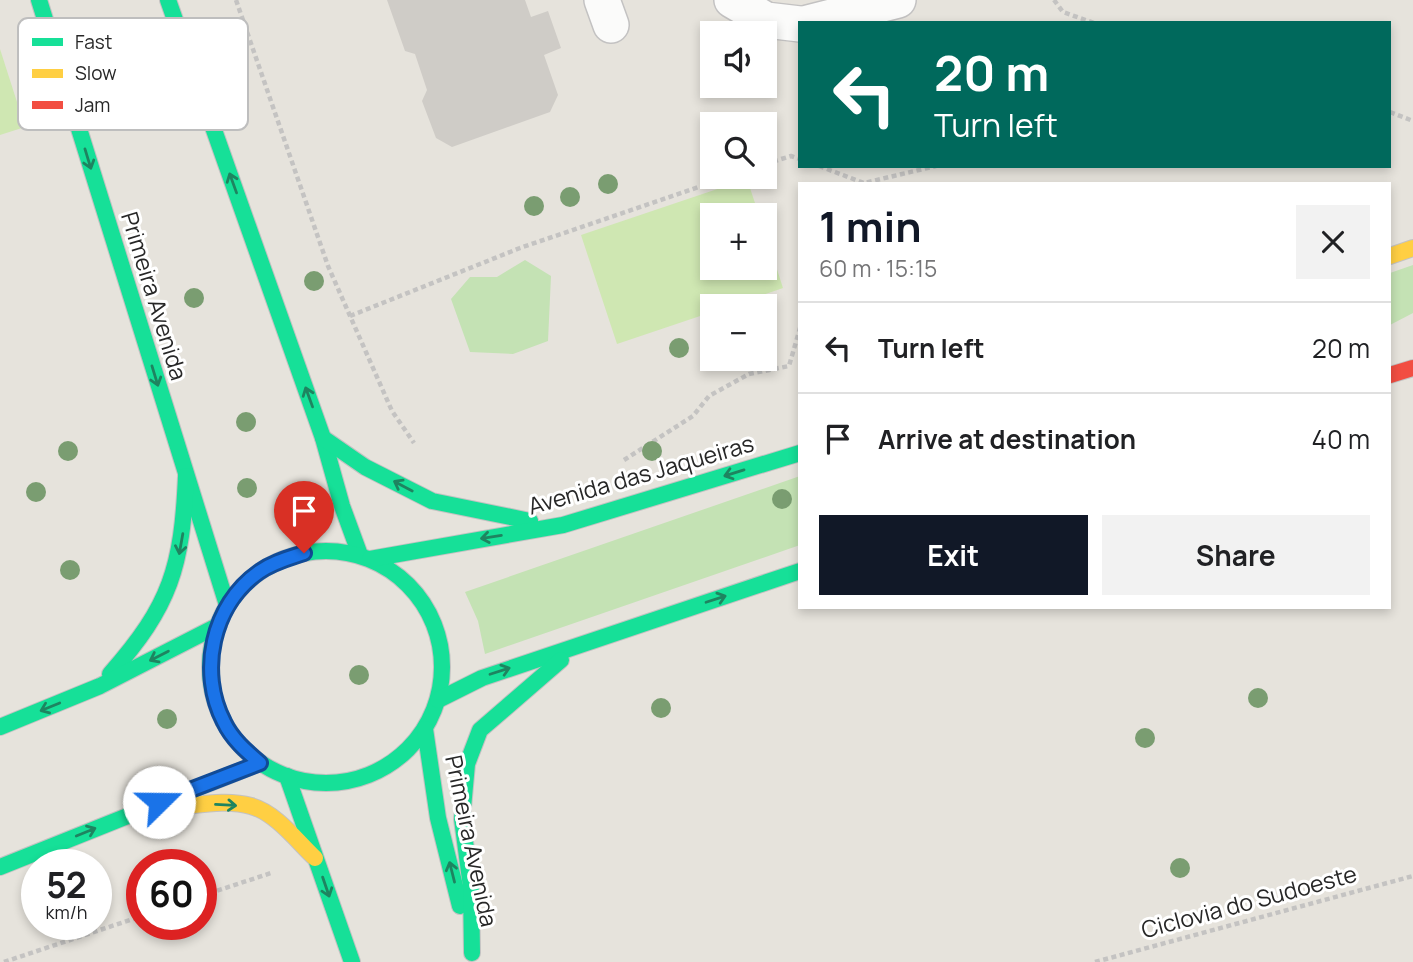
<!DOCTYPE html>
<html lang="en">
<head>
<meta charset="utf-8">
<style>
  :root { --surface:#fff; --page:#f2f2f2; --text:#202124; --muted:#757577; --line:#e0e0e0; --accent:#111827 }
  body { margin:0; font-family:Manrope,sans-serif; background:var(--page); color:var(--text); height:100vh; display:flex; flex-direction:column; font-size:26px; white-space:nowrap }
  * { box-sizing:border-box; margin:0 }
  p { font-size:23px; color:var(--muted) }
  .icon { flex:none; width:38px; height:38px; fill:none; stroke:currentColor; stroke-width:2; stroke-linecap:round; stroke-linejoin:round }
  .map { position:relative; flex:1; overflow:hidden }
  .sheet { position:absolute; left:798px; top:182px; width:593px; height:427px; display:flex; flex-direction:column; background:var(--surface); border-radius:0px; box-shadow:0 4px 10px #0003 }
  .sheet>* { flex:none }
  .guide { position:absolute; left:798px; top:21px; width:593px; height:147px; border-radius:0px; box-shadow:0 4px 10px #0003; background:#00695c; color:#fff; overflow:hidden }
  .tools { position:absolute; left:700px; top:21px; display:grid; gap:14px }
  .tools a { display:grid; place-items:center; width:77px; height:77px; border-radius:0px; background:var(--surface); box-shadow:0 4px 10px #0003; font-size:35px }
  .speed { position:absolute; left:21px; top:849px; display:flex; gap:14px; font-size:35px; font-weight:700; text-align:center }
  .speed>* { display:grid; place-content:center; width:91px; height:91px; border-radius:50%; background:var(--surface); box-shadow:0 4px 10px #0003; line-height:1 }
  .speed small { font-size:18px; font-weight:400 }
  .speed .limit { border:10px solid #d22; background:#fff; color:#111 }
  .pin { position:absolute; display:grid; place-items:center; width:60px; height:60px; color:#fff; margin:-72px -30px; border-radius:50% 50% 50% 0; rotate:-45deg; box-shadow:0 0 7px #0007 }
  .pin .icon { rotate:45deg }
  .me { position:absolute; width:77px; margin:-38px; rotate:68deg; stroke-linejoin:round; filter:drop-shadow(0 0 5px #0008) }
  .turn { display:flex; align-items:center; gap:24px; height:147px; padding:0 21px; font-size:32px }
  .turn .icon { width:91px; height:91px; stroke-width:2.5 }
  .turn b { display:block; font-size:49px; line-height:60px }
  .round { display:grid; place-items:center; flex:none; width:74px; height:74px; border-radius:0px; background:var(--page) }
  .overview { display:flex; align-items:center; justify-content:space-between; height:119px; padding:0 21px }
  h1 { font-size:42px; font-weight:700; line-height:52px; color:var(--accent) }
  .button { display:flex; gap:14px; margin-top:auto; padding:14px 21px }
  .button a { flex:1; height:80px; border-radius:0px; background:var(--accent); color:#fff; font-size:28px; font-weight:700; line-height:80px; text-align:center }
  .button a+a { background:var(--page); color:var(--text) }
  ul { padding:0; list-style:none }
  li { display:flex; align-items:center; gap:21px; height:91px; padding:0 21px; border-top:2px solid var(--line) }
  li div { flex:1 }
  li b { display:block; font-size:26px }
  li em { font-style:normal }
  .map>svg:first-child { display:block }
</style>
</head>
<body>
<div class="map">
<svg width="1413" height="962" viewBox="0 0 1413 962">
  <rect width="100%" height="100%" fill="#e6e3dc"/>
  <g fill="#c4e2b4">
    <polygon points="525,260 551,276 548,341 513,354 470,352 451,299 470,277 497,277"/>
    <polygon points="1413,265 1413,313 1390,325 1390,273"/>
    <polygon points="800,476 800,545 485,654 478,621 465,592"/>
  </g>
  <g fill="#cfe7b2">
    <polygon points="0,49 25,127 0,135"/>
    <polygon points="747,179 759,215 712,215 712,268 765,268 765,232 783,288 730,306 712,306 712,312 617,344 581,235"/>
  </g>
  <polygon fill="#cfccc7" points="387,0 525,0 531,17 548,11 561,48 544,55 558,95 550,112 452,147 436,138 422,101 427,90 415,54 405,51"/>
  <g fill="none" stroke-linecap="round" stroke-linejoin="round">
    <defs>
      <g id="street">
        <polyline points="602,0 611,25"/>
        <polyline points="732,0 766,20 800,24"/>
        <polyline points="808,23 898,0"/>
      </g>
      <g id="fast">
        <polyline points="39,0 227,605"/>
        <polyline points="168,0 323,438 342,506 360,555"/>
        <polyline points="323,438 365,467 432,501 530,521"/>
        <circle cx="326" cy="667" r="116"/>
        <polyline points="370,559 563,525 800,453"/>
        <path d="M110,674C171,605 182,567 186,476"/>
        <polyline points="438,700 482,678 800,571"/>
        <polyline points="0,727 100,686 219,625"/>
        <polyline points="425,729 438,818 460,906"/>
        <polyline points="287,776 352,962"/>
        <polyline points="0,867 260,763"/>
        <polyline points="472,953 471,887 462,819 467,764 480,730 561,660"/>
      </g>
      <g id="slow">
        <polyline points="1390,256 1413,248"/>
        <path d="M174,807C199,805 227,799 251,806C276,813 297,841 315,858"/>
      </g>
      <polyline id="jam" points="1390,375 1413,368"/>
    </defs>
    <use href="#street" stroke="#c3c2c2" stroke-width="38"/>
    <use href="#fast" stroke="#c3c2c2" stroke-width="18"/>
    <use href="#slow" stroke="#c3c2c2" stroke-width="18"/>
    <use href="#jam" stroke="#c3c2c2" stroke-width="18"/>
    <g stroke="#c4c3c2" stroke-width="4.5" stroke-dasharray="5 3.5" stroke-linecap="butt">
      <polyline points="236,0 328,266 392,411 414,443"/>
      <polyline points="1054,0 1063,12 1094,23"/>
      <polyline points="1390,112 1413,121"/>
      <polyline points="765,164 791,156 800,159"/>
      <polyline points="819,166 864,183 936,166"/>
      <polyline points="350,316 520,248 728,177"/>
      <polyline points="624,460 693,416 709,396 749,374 789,366 800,328"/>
      <polyline points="201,896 271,873"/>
      <polyline points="4,962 142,916"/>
      <polyline points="1095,962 1413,876"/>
    </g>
    <use href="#street" stroke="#fbfbfa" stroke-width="35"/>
    <use href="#fast" stroke="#16e098" stroke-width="16"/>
    <use href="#slow" stroke="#ffcf43" stroke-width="16"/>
    <use href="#jam" stroke="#f24e42" stroke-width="16"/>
  </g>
  <g fill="#7a9d71">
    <circle cx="608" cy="184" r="10"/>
    <circle cx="570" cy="197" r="10"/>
    <circle cx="534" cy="206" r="10"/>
    <circle cx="314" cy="281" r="10"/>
    <circle cx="194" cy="298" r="10"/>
    <circle cx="679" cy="348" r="10"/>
    <circle cx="246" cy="422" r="10"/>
    <circle cx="68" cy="451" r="10"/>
    <circle cx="652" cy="451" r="10"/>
    <circle cx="247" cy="488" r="10"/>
    <circle cx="36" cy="492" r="10"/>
    <circle cx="782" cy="499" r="10"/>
    <circle cx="70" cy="570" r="10"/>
    <circle cx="359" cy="675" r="10"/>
    <circle cx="1258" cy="698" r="10"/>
    <circle cx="661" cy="708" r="10"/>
    <circle cx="167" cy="719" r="10"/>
    <circle cx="1145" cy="738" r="10"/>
    <circle cx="1180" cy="868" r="10"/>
  </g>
  <defs><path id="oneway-shaft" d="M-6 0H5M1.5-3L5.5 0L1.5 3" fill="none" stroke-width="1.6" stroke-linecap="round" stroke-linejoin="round" transform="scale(1.75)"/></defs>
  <g stroke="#1e8460">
    <use href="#oneway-shaft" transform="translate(88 159) rotate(73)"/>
    <use href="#oneway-shaft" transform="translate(233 183) rotate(-110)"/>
    <use href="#oneway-shaft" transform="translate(155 376) rotate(73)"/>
    <use href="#oneway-shaft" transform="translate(309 397) rotate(-110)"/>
    <use href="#oneway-shaft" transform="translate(734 473) rotate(163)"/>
    <use href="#oneway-shaft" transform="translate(403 486) rotate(-152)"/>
    <use href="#oneway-shaft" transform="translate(491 537) rotate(171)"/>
    <use href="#oneway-shaft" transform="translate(181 544) rotate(100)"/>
    <use href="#oneway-shaft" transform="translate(716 599) rotate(-18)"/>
    <use href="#oneway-shaft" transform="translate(159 656) rotate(153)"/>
    <use href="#oneway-shaft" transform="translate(500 671) rotate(-18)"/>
    <use href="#oneway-shaft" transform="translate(50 707) rotate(158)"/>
    <use href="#oneway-shaft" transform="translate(226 805) rotate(3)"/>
    <use href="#oneway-shaft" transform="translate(86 832) rotate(-22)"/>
    <use href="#oneway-shaft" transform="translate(452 872) rotate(-104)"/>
    <use href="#oneway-shaft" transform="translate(326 887) rotate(71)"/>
  </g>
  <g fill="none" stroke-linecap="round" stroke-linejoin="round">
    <defs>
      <path id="route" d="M159,802L260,763C246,751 232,739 224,722C198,672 212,605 259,572C273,562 289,558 304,553"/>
    </defs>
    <use href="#route" stroke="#114b97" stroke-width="18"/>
    <use href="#route" stroke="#1a73e8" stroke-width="12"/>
  </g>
  <g text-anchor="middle" stroke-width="6" stroke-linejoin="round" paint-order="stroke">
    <g font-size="23" fill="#272727" stroke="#fff">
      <text transform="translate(154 296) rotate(73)" y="8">Primeira Avenida</text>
      <text transform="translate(641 475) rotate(-16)" y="8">Avenida das Jaqueiras</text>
      <text transform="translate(471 841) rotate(78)" y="8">Primeira Avenida</text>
      <text transform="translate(1249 902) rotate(-15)" y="8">Ciclovia do Sudoeste</text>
    </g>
  </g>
  <rect x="18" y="18" width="230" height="112" rx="10" fill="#fff" stroke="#bebebe" stroke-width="2"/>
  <rect x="32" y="38" width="31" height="8" fill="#16e098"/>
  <rect x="32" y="69" width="31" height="9" fill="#ffcf43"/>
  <rect x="32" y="101" width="31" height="8" fill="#f24e42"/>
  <g font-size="19" fill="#272727">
    <text x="75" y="49">Fast</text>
    <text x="75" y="80">Slow</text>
    <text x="75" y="112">Jam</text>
  </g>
</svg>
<div class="tools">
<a><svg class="icon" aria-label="sound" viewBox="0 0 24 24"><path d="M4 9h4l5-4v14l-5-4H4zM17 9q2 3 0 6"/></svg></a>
<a><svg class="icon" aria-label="search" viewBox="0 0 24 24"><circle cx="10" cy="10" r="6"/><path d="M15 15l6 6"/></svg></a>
<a>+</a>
<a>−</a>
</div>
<div class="speed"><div>52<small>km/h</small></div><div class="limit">60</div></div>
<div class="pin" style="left:304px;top:553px;background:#d93025"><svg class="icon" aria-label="arrive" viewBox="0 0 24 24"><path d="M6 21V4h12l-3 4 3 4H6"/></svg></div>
<svg class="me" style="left:159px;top:802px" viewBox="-20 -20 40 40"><circle r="19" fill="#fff"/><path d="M0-13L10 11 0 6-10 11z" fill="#1a73e8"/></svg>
<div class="guide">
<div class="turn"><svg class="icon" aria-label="left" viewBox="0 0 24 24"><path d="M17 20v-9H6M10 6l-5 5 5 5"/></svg><div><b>20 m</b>Turn left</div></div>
</div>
<section class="sheet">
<div class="overview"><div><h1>1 min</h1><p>60 m · 15:15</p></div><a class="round"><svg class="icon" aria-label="close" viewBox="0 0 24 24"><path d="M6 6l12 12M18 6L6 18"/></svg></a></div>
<ul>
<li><svg class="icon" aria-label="left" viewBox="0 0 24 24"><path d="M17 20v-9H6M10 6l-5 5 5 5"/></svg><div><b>Turn left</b></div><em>20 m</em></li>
<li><svg class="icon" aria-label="arrive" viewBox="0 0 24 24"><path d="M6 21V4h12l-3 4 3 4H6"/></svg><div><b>Arrive at destination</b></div><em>40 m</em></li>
</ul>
<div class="button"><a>Exit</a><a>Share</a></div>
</section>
</div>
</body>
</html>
